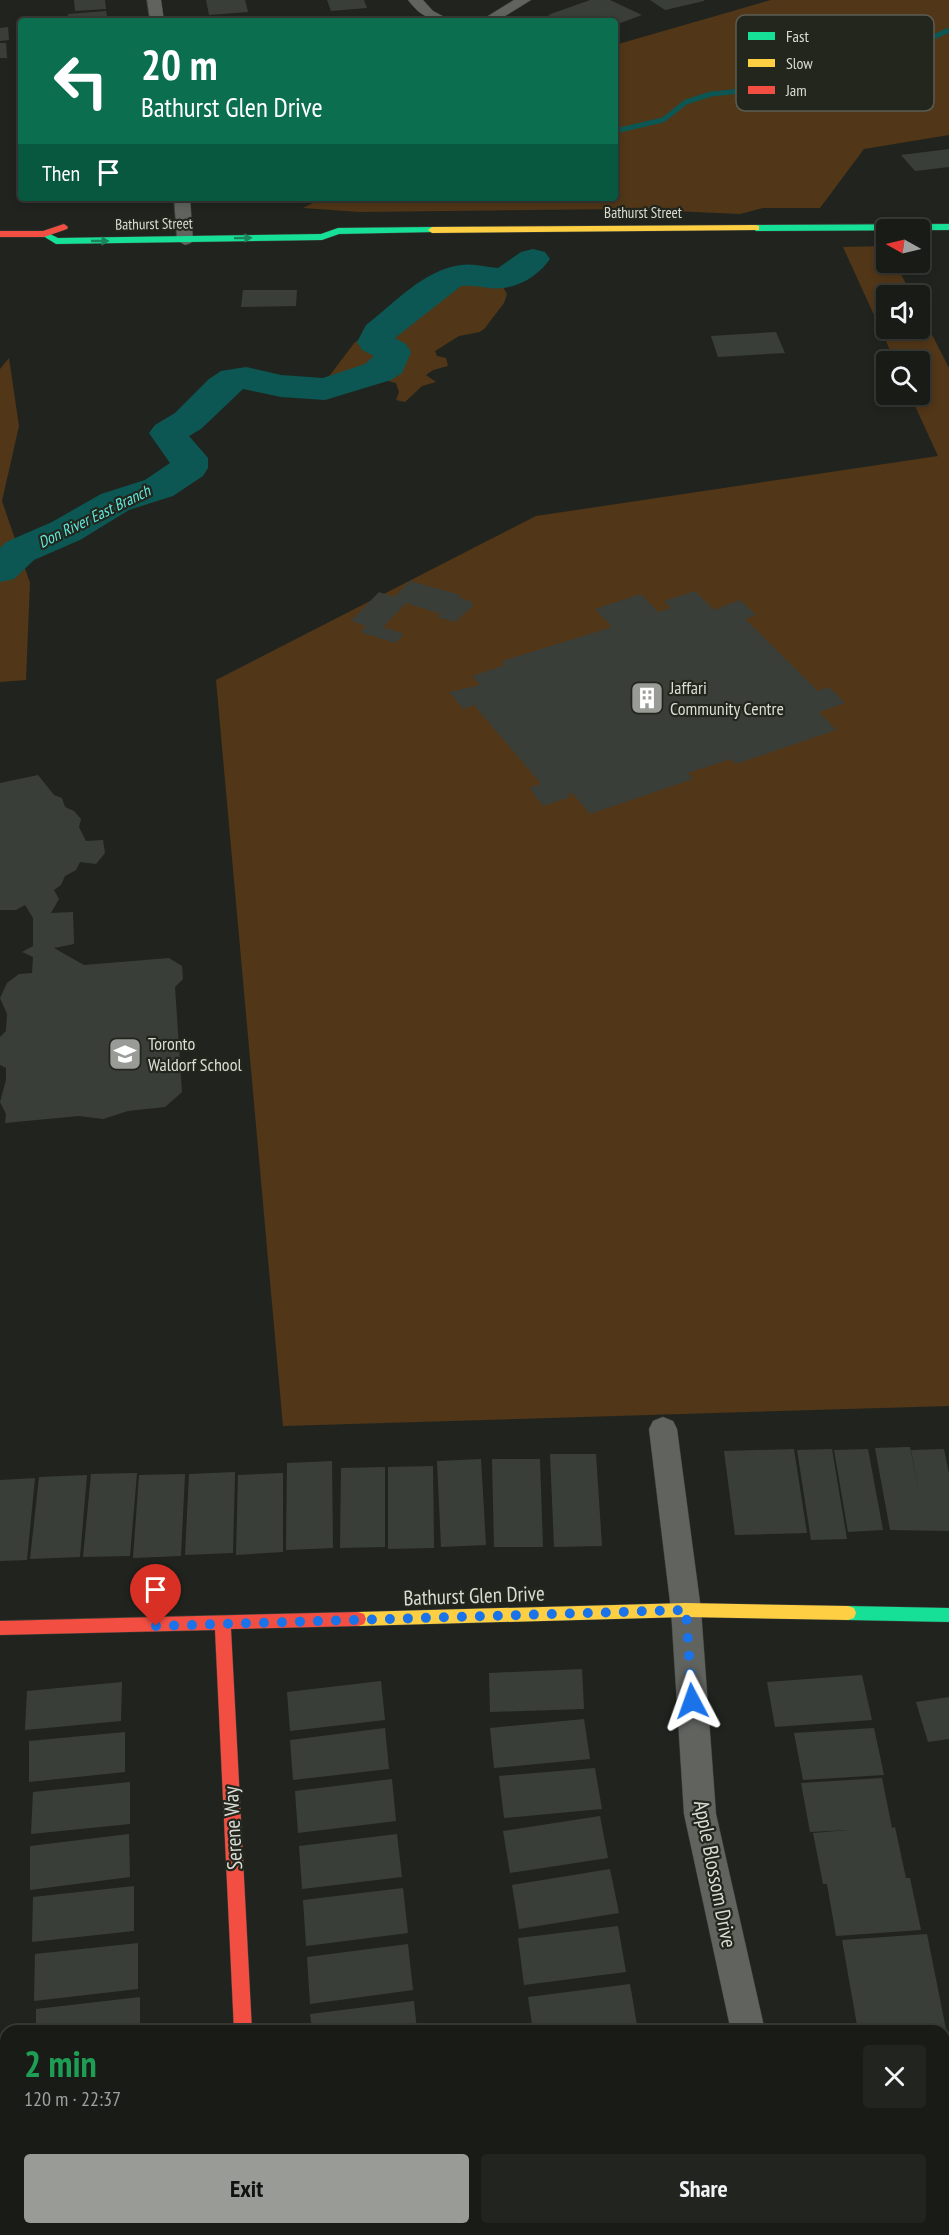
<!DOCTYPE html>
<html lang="en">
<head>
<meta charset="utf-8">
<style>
  :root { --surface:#191b16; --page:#22241f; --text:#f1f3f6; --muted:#9fa1a1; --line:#373935; --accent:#999c96 }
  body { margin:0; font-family:"PT Sans Narrow",sans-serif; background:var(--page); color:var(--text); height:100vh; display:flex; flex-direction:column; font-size:22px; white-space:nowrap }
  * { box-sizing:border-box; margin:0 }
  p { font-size:20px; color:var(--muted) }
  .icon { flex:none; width:33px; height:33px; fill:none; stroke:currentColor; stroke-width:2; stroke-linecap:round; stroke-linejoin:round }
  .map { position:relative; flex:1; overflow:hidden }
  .drawer { position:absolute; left:0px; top:2025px; width:950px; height:210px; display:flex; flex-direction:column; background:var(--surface); border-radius:18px 18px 0 0; box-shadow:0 3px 9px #0003,0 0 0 2px var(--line) }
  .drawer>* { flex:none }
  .hud { position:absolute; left:18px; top:18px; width:600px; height:183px; border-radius:6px; box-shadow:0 3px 9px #0003,0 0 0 2px var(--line); background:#0b6e4f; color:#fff; overflow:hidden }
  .needle { width:39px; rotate:278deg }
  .controls { position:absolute; left:876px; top:219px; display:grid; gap:12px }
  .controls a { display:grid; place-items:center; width:54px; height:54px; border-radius:6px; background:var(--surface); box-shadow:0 3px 9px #0003,0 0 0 2px var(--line); font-size:30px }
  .pin { position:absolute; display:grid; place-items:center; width:51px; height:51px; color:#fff; margin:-62px -26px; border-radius:50% 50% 50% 0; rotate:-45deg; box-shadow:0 0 6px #0007 }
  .pin .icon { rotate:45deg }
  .me { position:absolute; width:66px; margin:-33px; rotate:356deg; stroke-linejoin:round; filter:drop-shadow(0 0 4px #0008) }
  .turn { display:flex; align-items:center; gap:21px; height:126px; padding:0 24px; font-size:27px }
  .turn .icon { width:78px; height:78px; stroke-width:2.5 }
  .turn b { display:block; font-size:42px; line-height:51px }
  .then { display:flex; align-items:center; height:57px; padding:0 24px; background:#0003; gap:12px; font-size:22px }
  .round { display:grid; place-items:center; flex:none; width:63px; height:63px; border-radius:6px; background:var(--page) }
  .summary { display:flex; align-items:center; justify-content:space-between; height:102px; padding:0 24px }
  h1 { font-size:36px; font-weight:700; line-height:45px; color:#1e9e55 }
  .cta { display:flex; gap:12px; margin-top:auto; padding:12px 24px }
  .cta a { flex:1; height:69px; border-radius:6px; background:var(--accent); color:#111; font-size:24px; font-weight:700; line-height:69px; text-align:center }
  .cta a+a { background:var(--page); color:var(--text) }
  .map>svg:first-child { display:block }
</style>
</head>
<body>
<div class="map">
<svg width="949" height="2235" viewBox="0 0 949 2235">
  <rect width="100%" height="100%" fill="#21241e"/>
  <g fill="#513618">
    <polygon points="771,0 949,0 949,135 864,149 820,208 763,208 740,214 626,209 360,212 303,208 323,198 615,198 615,45"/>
    <polygon points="886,246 886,262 895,263 912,295 886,296 886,328 920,328 920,311 949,368 949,1406 283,1426 216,680 536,516 938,456 910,395 920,394 920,362 895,361 843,247"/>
    <path d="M466,265L483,275L519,269L525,273L503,287L507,294L504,303L485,328L480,332L459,336L435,351L437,356L446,358L448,366L433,370L426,375L436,382L422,386L405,402L396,400L399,392L396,383L372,377L325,393L321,387L355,342L374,336L376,331C390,325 395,311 406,301L405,294L431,278L453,273Z"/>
    <polygon points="9,358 19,426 2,501 30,583 26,680 0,682 0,369"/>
  </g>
  <path fill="#0c5753" d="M229,374H250L276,382L321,387L325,393C294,394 266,381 236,382L183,436L190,452L200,462L196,472L184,482L65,540L46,547L37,546V538L64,530L99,508L108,496L169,479L179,471L185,462L165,448L167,440L176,427L173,421L187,417L196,407L195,401Z"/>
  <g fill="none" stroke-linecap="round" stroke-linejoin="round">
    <polyline stroke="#0c5753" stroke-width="5" points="615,131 663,120 686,102 711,94 761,89 778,82 892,56 949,30"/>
    <path fill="#0c5753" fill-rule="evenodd" d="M533,249L545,252L550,259C537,278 513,291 489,288C480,287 471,285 461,286L395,338L406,344L411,352L402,373L391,380L325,400L281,397L243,389L201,429L189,436L208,458V468L203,476L173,496L129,510L80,540L34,560L14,579L0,582V548L6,542L52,522L101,494L145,480L170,463L149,433L155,425L175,413L209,379L221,371L246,367L281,375L323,378L365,364L374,356L362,350L357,342L366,325C395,303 423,270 461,265C473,263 486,267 498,268L521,252Z"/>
  </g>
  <g fill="#3a3e39">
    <polygon points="74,0 105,0 106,9 75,11"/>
    <polygon points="206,0 245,0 248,12 209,15"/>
    <polygon points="327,0 364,0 367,8 331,11"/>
    <polygon points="590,0 610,0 642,15 615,25 615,21 561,21 548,15"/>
    <polygon points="650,0 704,0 704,1 665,10"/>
    <polygon points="106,11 108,21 68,21 68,14"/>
    <polygon points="8,27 9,40 0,41 0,28"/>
    <polygon points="0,43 6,43 7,58 0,58"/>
    <polygon points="949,149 949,167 915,171 901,155"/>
    <polygon points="243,290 297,290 296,306 241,307"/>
    <polygon points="776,332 785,353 718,357 711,336"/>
    <polygon points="410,581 461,595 458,597 474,603 471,605 473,606 455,622 437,617 441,614 406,603 383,627 404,634 395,643 360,632 366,626 351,621 379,592 394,597"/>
    <polygon points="695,591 714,610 740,600 756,615 745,619 818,691 829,687 845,703 819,712 836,730 736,764 731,759 688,773 693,779 590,814 572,793 568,794 570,797 543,806 529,788 541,784 474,705 463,709 449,692 480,685 472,676 505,665 502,661 612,627 595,609 641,594 658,612 671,608 664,601"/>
    <polygon points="38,775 54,795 62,798 65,807 74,811 81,819 79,827 86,841 103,840 105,853 96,864 80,862 76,870 65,876 61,885 54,890 59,899 51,913 73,912 74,944 54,948 84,965 169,958 182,966 183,979 175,987 182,1092 165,1107 128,1111 103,1119 79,1116 5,1123 6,1114 0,1102 6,1080 6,1068 0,1065 0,1037 6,1031 7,1014 0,998 7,983 19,974 32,973 33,957 22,952 33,946 33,918 25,905 16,910 0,910 0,783"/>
    <polygon points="910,1447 919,1494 911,1450 944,1449 949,1474 949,1531 890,1530 875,1448"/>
    <polygon points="794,1449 807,1533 735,1535 724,1451"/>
    <polygon points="832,1449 847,1539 811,1540 797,1450"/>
    <polygon points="868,1449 883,1530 848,1532 834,1450"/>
    <polygon points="550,1454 596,1454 602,1546 554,1547"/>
    <polygon points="481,1459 486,1545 441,1547 437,1461"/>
    <polygon points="492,1459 540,1459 543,1547 494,1547"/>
    <polygon points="332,1461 333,1548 286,1550 287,1463"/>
    <polygon points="433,1466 434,1548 388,1549 388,1467"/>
    <polygon points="385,1467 385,1547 340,1548 341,1468"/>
    <polygon points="235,1472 233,1553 185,1555 189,1474"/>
    <polygon points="137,1473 130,1556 83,1557 91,1474"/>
    <polygon points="283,1473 283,1552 236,1555 238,1475"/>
    <polygon points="185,1474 181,1556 133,1558 139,1475"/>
    <polygon points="87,1475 80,1557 30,1559 39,1477"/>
    <polygon points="35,1478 27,1560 0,1561 0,1480"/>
    <polygon points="582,1669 584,1709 490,1712 489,1673"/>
    <polygon points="862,1675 872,1720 775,1727 767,1682"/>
    <polygon points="381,1681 385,1720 290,1731 287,1692"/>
    <polygon points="122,1682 121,1721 25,1730 27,1691"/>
    <polygon points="949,1697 949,1739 928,1742 916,1702"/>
    <polygon points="584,1719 590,1759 494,1768 490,1728"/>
    <polygon points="385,1728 389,1769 293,1780 290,1740"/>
    <polygon points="874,1728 884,1775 803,1780 794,1733"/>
    <polygon points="125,1732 125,1772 29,1782 29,1741"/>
    <polygon points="595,1768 602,1809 504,1818 499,1776"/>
    <polygon points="882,1778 892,1828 895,1827 906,1878 910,1878 921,1930 836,1936 827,1884 823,1884 813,1833 849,1830 810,1832 801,1783"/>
    <polygon points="392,1779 396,1821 298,1833 295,1791"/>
    <polygon points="130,1782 130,1824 31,1834 33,1792"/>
    <polygon points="600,1816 608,1858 510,1873 503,1831"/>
    <polygon points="129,1834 130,1877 30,1890 30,1846"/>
    <polygon points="397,1834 402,1877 302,1889 299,1846"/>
    <polygon points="610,1869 619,1913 519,1929 512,1885"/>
    <polygon points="134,1886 134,1931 32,1942 33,1897"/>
    <polygon points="403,1888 408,1933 306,1946 303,1900"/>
    <polygon points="618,1926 626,1972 524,1985 518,1938"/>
    <polygon points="927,1934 949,2044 944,2044 944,2031 858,2031 842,1940"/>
    <polygon points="138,1943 138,1989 34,2001 35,1954"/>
    <polygon points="408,1944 413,1990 310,2004 307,1957"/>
    <polygon points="630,1984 638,2031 533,2031 528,1997"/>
    <polygon points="140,1997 140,2031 36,2031 36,2009"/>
    <polygon points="414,2001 417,2031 312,2031 310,2014"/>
    <polygon points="949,2049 949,2108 944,2109 944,2050"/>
    <polygon points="944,2112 949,2112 949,2173 944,2174"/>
    <polygon points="949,2179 949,2235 913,2235 912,2229 944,2229 944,2180"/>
    <rect x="29" y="2229" width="111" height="6"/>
    <polygon points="328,2229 434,2229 435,2230 401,2235 329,2235"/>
    <polygon points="651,2229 674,2229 676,2235 618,2235"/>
  </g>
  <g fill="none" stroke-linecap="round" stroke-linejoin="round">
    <defs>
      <g id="street">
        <polygon points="147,0 161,0 164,21 150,21"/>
        <path d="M408,0H423L433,11L452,21C431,21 421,17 408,0Z"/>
        <polygon points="514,0 531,0 497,21 480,21"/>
        <polygon points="174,198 190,198 193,240 191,243 185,245 177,240"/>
        <polygon points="663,1417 673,1421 677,1429 701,1610 716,1814 765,2031 731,2031 684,1814 671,1610 649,1429 653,1421"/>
        <rect x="235" y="2229" width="36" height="6"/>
        <polygon points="774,2229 810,2229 812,2235 776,2235"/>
      </g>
      <g id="fast">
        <polygon points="949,224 949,230 756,231 752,228 756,225"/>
        <polygon points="432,227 435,228 435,232 339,234 322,240 56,244 40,234 44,231 58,238 321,234 338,228"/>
        <polygon points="848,1606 949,1608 949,1622 848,1620 842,1618 840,1613 842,1608"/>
      </g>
      <g id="slow">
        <polygon points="756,225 759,226 759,230 432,233 428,230 432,227"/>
        <polygon points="686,1603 848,1606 854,1608 856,1613 854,1618 848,1620 686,1617 358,1626 352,1624 350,1619 352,1614 358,1612"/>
      </g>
      <g id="jam">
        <polygon points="64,224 68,227 67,229 44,237 0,237 0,231 43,231"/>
        <polygon points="358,1612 364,1614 366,1619 364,1624 358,1626 231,1629 252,2031 234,2031 215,1630 0,1635 0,1621"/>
      </g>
    </defs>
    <use href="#street" stroke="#3c3f39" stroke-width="1"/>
    <use href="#fast" stroke="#3c3f39" stroke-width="1"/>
    <use href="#slow" stroke="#3c3f39" stroke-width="1"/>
    <use href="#jam" stroke="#3c3f39" stroke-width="1"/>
    <use href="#street" fill="#61635f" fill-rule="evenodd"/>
    <use href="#fast" fill="#16e098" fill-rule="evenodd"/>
    <use href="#slow" fill="#ffcf43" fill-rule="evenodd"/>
    <use href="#jam" fill="#f24e42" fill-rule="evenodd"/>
  </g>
  <defs><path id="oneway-solid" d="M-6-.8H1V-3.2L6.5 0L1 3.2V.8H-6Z" transform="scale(1.5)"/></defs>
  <g fill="#1c835a">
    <use href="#oneway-solid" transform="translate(243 238) rotate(-1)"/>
    <use href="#oneway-solid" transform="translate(100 241)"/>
  </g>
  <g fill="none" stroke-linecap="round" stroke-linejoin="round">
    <polyline stroke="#1a73e8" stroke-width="10" stroke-dasharray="0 18" points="156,1626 686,1610 692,1701"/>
  </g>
  <defs>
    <symbol id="building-square" viewBox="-11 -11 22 22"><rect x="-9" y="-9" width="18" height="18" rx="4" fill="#999c96" stroke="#22261c"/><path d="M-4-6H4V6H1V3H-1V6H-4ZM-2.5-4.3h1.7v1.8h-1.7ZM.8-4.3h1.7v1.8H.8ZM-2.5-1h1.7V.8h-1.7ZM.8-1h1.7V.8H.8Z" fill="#fff"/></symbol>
    <symbol id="school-square" viewBox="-11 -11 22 22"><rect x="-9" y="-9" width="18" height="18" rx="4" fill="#999c96" stroke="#22261c"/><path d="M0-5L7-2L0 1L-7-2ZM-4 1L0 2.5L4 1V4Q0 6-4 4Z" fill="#fff"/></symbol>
  </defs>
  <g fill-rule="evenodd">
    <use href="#building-square" x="628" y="679" width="38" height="38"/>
    <use href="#school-square" x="106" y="1035" width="38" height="38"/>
  </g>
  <g text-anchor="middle" stroke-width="4.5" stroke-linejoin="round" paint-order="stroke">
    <g font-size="15" fill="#daddd6" stroke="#22261c">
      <text x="643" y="218">Bathurst Street</text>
      <text transform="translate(154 224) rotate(-1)" y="5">Bathurst Street</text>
    </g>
    <g font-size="16" font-style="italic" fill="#60e9df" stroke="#22261c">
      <text transform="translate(94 516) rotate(-26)" y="6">Don River East Branch</text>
    </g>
    <g font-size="18" fill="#daddd6" stroke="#22261c" text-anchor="start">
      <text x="670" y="694">Jaffari<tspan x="670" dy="21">Community Centre</tspan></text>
      <text x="148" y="1050">Toronto<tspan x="148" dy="21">Waldorf School</tspan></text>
    </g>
    <g font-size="21" fill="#daddd6" stroke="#22261c">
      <text transform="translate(474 1596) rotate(-2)" y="7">Bathurst Glen Drive</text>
      <text transform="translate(233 1828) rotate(-93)" y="7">Serene Way</text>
      <text transform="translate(715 1874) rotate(79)" y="7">Apple Blossom Drive</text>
    </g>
  </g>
  <rect x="736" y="15" width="198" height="96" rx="9" fill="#22261c" stroke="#595d54" stroke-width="1.5"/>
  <rect x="748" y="32" width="27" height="8" fill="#16e098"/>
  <rect x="748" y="59" width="27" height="8" fill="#ffcf43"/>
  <rect x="748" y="86" width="27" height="8" fill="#f24e42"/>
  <g font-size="16" fill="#daddd6">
    <text x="786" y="42">Fast</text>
    <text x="786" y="69">Slow</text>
    <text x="786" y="96">Jam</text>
  </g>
</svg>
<div class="controls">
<a><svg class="needle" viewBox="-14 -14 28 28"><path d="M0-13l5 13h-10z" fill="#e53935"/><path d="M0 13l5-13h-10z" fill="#9fa1a1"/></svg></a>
<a><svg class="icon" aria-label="sound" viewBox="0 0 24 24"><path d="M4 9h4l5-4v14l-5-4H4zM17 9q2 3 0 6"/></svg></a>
<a><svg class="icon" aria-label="search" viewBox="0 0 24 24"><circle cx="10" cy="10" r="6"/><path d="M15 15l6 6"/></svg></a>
</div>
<div class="pin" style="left:156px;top:1626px;background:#d93025"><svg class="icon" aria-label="arrive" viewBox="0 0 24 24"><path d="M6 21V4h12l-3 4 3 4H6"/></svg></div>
<svg class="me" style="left:692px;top:1701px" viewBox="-20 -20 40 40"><path d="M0-17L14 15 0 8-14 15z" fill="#1a73e8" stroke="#fff" stroke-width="4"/></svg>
<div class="hud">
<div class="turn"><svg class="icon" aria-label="left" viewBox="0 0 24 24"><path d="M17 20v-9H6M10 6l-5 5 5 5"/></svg><div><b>20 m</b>Bathurst Glen Drive</div></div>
<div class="then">Then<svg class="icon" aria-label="arrive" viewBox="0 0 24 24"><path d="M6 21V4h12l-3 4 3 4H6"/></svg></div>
</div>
<section class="drawer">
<div class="summary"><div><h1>2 min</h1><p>120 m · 22:37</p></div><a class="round"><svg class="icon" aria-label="close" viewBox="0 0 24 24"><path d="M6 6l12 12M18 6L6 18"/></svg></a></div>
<div class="cta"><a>Exit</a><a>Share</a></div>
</section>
</div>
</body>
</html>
